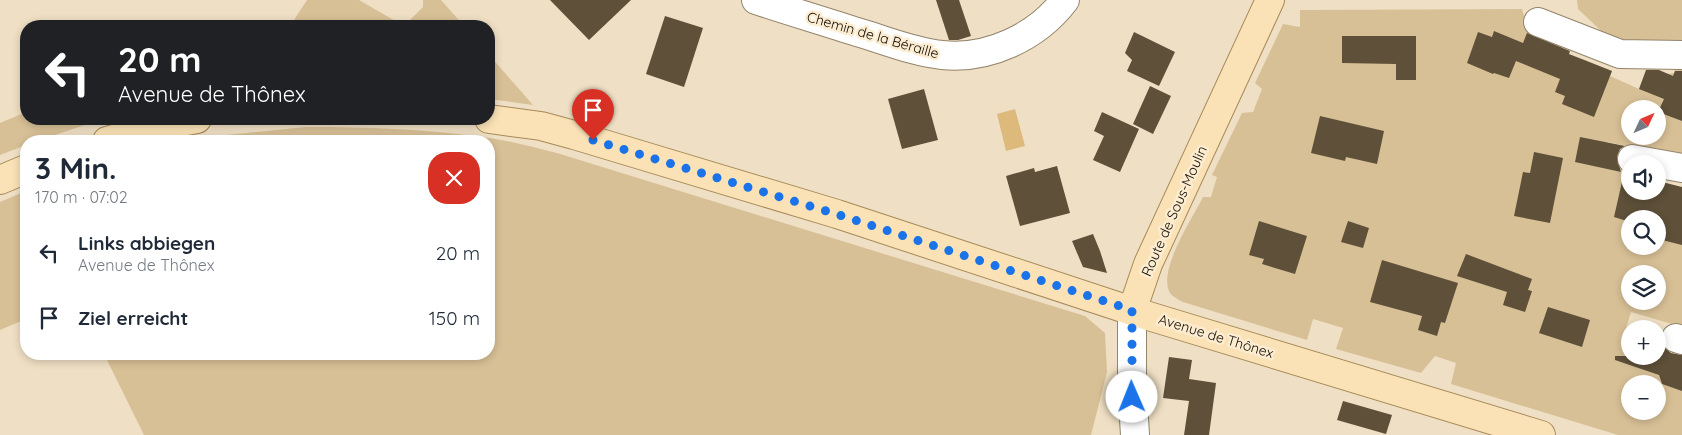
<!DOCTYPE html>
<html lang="de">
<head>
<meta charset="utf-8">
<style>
  :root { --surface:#fff; --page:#f6f6f7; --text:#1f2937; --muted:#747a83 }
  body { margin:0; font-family:Quicksand,sans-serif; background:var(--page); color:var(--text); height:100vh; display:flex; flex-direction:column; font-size:19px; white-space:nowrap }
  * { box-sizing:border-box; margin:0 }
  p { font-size:16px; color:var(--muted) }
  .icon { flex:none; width:28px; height:28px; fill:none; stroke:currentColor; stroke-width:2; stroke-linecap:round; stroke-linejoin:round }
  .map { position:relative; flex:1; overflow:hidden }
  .side { position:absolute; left:20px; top:135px; width:475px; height:225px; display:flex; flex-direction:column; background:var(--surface); border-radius:20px; box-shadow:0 2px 8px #0003 }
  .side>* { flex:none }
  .banner { position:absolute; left:20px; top:20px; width:475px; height:105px; border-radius:20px; box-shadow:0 2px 8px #0003; background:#202124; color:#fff; overflow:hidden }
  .needle { width:32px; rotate:46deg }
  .tools { position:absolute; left:1621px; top:100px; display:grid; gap:10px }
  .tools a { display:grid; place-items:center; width:45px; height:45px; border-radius:50%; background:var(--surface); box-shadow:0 2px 8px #0003; font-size:25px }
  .pin { position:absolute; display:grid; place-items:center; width:42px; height:42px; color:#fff; margin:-51px -21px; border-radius:50% 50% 50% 0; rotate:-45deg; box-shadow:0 0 5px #0007 }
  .pin .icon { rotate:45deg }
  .me { position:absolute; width:55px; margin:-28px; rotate:359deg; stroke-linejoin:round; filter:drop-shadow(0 0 4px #0008) }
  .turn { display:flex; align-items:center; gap:18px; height:105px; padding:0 15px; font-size:22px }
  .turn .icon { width:65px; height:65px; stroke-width:2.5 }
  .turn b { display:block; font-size:35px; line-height:42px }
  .round { display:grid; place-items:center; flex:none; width:52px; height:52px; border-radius:20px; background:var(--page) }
  .head { display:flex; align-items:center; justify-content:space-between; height:85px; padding:0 15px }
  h1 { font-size:30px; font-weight:700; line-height:38px }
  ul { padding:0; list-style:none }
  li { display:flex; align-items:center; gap:15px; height:65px; padding:0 15px }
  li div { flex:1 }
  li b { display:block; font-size:19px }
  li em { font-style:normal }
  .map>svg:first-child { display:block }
</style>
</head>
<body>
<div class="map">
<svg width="1682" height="435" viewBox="0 0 1682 435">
  <rect width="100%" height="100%" fill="#efdfc4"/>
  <g fill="#d8c096" fill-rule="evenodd">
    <polygon points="307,0 359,0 404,26 423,7 423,0 441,0 464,26 290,26"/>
    <polygon points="1577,0 1682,0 1682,44 1616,45 1578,9"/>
    <path d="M1522,9L1528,30L1550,39L1539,69L1582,59L1612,71L1610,76L1639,89L1648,66L1668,74L1674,73L1676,65L1682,66V157L1607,142L1600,167L1630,174V191H1658V181L1661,182L1657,199L1682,205V327L1631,312L1624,335L1630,337V356L1659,375L1662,384L1682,390V435H1618L1451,384L1456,363L1435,356L1421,373L1336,349L1343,328L1313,319L1307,340L1183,302C1179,300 1173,297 1170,293C1157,271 1192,219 1203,197H1211L1217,177L1212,175L1242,113L1253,112L1262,89L1255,83L1283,24L1300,27V10ZM1630,109H1658V136H1630ZM1630,219H1658V246H1630ZM1630,274H1658V301H1630ZM1630,384H1658V411H1630Z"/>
    <polygon points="489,55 533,105 489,99"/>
    <polygon points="26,112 26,119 103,119 37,141 26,141 26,145 0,155 0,123"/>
    <path d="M306,127C365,127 424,129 482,137C507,140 532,147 557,153L1085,316L1105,333L1107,372L1091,435H144L104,354H489V141H185L227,135Z"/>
    <polygon points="26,191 26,319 0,330 0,202"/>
  </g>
  <polygon fill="#ddb97c" points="1015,109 1025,146 1006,151 997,114"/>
  <g fill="#5e5039">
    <polygon points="550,0 631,0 589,40"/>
    <polygon points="936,0 959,0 971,36 958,40 949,40"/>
    <polygon points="665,16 703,28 684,87 646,74"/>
    <polygon points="1494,31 1523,43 1527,33 1570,51 1569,54 1612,71 1594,117 1562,104 1565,96 1555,92 1560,79 1516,61 1509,78 1494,73 1493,74 1467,63 1478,32 1492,37"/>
    <polygon points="1134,32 1175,52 1159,86 1127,71 1132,60 1125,53"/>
    <polygon points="1342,36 1416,36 1416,80 1396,80 1396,64 1342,63"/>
    <polygon points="1646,70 1659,70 1673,76 1675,71 1682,71 1682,121 1658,112 1664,99 1639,89"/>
    <polygon points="1150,86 1171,96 1153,134 1133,124"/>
    <polygon points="924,89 938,140 902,149 888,99"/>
    <polygon points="1102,112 1139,129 1120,172 1093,160 1104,136 1094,131"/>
    <polygon points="1320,116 1384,131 1377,164 1346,157 1345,161 1311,153"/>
    <polygon points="1580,137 1625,146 1620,149 1617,157 1621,172 1575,162"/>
    <polygon points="1534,152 1563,158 1550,223 1514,216 1523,172 1530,173"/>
    <polygon points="1057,166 1070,213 1020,226 1006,176 1034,168 1035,172"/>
    <polygon points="1624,173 1630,175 1630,191 1658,191 1658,181 1682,187 1682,245 1658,239 1658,219 1630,219 1630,222 1614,217"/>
    <polygon points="1259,221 1307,236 1295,274 1262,264 1264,259 1249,255"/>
    <polygon points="1348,221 1369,228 1363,248 1341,242"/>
    <polygon points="1093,234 1100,251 1107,273 1083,267 1072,241"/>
    <polygon points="1466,254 1532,279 1528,290 1532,291 1525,312 1503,305 1507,292 1457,276"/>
    <polygon points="1382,260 1458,283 1445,323 1441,322 1437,336 1418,330 1422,316 1370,302"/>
    <polygon points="1548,307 1590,320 1582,347 1539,333"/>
    <polygon points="1658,345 1663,346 1671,353 1682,355 1682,391 1662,384 1659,375 1615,360 1615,356 1658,356"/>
    <polygon points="1169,357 1192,360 1189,379 1216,383 1209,435 1184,435 1189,401 1163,398"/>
    <polygon points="1343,401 1392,415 1386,434 1337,420"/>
  </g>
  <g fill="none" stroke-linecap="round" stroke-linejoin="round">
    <defs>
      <g id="minor">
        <path d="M756,0C789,11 823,21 857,32C885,40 913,52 942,55C988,60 1037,37 1065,0"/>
        <polyline points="1538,22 1620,54 1682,55"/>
        <polyline points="1632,159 1682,168"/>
        <polyline points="1132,311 1132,385 1135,435"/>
        <polyline points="1676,338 1682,340"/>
      </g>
      <g id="major">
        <polyline points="489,119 541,126 574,135 837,214 1132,311 1541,435"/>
        <polyline points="107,141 155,127 197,119"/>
        <polyline points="0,180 26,169"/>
        <polyline points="1132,311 1148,264 1270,0"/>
      </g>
    </defs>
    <use href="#minor" stroke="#93846b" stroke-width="30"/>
    <use href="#major" stroke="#a78a58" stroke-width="30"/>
    <use href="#minor" stroke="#fff" stroke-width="28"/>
    <use href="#major" stroke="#fae2b6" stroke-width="28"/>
  </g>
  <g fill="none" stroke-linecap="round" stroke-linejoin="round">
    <polyline stroke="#1a73e8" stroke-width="9" stroke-dasharray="0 16.2" points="593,140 836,214 1132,310 1132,397"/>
  </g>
  <g text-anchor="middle" stroke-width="5" stroke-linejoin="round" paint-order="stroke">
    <g font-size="14" fill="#120c04" stroke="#fcecd0">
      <text transform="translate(873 35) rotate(16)" y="5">Chemin de la Béraille</text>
      <text transform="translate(1174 211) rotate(-66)" y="5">Route de Sous-Moulin</text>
      <text transform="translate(1216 336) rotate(17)" y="5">Avenue de Thônex</text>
    </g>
  </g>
</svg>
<div class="tools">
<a><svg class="needle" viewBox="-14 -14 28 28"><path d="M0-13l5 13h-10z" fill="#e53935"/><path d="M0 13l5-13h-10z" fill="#747a83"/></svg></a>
<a><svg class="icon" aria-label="sound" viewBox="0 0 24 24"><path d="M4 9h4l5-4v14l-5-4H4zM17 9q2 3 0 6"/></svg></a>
<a><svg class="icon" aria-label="search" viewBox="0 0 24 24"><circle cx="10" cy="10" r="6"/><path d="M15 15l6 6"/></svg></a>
<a><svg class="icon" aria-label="layers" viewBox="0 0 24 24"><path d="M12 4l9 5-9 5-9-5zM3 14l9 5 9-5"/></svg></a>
<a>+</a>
<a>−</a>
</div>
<div class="pin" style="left:593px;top:140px;background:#d93025"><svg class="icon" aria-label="arrive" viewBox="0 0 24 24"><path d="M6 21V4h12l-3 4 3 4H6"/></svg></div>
<svg class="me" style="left:1132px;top:397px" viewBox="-20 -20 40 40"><circle r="19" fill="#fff"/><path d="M0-13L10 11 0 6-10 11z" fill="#1a73e8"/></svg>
<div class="banner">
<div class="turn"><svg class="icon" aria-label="left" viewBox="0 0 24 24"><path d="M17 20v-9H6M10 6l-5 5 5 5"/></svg><div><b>20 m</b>Avenue de Thônex</div></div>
</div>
<section class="side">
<div class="head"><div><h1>3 Min.</h1><p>170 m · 07:02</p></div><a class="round" style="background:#d93025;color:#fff"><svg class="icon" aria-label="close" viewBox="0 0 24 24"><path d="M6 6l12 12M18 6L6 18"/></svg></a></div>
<ul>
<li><svg class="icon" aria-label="left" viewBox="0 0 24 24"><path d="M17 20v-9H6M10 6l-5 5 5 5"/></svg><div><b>Links abbiegen</b><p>Avenue de Thônex</p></div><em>20 m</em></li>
<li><svg class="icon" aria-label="arrive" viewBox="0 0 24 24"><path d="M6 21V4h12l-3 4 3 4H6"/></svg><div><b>Ziel erreicht</b></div><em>150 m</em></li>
</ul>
</section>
</div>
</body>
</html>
